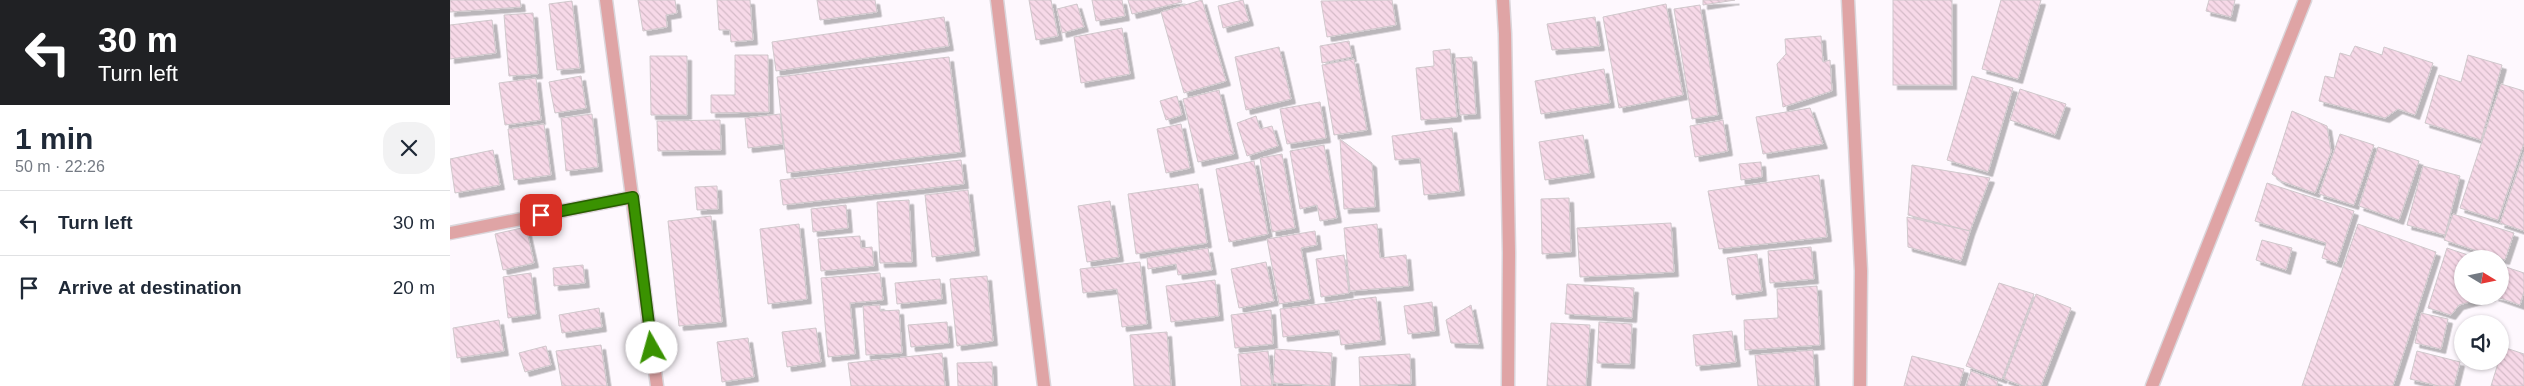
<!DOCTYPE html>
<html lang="en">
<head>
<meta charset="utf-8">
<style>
  :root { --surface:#fff; --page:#f2f2f3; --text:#1f2937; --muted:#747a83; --line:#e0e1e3 }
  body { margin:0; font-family:Arial,sans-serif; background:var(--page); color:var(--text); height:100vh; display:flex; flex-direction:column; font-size:19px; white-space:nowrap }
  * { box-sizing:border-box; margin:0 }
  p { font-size:16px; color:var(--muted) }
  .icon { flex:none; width:28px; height:28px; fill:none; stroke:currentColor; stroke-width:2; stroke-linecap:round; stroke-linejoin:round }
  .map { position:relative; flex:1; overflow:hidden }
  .side { display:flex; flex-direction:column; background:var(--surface); width:450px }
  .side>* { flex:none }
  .hud { background:#202124; color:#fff; overflow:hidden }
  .needle { width:32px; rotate:100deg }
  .buttons { position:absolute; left:2004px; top:250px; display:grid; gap:10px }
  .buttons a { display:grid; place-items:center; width:55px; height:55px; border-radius:50%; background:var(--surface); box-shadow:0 1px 4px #0004; font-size:25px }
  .pin { position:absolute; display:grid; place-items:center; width:42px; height:42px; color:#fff; margin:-21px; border-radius:10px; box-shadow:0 2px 8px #0006 }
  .me { position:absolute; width:55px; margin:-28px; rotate:353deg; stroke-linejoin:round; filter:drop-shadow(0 0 4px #0008) }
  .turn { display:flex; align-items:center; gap:18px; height:105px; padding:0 15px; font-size:22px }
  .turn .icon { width:65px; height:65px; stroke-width:2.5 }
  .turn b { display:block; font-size:35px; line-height:42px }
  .round { display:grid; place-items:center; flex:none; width:52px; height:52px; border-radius:20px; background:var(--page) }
  .headline { display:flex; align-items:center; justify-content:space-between; height:85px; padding:0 15px }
  h1 { font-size:30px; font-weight:600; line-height:38px }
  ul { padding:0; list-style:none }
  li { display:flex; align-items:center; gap:15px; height:65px; padding:0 15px; border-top:1px solid var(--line) }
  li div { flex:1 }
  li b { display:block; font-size:19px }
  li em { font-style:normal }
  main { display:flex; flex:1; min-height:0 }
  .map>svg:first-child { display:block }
</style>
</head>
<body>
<main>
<section class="side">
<div class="hud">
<div class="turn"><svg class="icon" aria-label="left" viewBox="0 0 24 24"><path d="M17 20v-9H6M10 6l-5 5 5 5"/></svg><div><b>30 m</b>Turn left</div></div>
</div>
<div class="headline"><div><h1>1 min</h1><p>50 m · 22:26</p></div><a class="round"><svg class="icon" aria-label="close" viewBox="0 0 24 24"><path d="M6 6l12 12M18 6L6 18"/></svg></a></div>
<ul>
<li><svg class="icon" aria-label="left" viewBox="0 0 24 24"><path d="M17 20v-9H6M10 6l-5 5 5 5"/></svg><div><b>Turn left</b></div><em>30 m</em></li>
<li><svg class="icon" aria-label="arrive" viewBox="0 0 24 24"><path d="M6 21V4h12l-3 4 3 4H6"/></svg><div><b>Arrive at destination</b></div><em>20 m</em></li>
</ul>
</section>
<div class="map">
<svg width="2074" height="386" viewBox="0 0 2074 386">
  <defs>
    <pattern id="building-back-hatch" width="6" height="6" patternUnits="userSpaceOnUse" patternTransform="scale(1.25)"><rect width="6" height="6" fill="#f7d9e8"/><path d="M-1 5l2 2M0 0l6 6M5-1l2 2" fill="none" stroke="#d5bbc8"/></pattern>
    <filter id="shadow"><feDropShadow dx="4.5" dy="4.5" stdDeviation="0" flood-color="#0004"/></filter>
  </defs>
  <rect width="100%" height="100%" fill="#fef8fe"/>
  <g fill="url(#building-back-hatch)" stroke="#d0c8cc" filter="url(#shadow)">
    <polygon points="0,0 70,0 71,7 0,12"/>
    <polygon points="188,0 225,0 227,13 216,15 217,27 193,31"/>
    <polygon points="267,0 300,0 303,40 281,42 280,30 269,30"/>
    <polygon points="367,0 425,0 427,12 370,20"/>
    <polygon points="579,0 601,0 608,36 586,40"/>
    <polygon points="642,0 672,0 675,16 646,21"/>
    <polygon points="678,0 731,0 732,2 682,14"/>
    <polygon points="752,0 776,81 734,93 711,12"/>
    <polygon points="793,0 799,21 773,28 768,6"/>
    <polygon points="942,0 946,25 877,37 871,1"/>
    <polygon points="1253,0 1285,0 1253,5"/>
    <rect x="1443" y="0" width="59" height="85"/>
    <polygon points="1551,0 1591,0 1568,79 1532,69"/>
    <polygon points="1759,0 1785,0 1781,17 1756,11"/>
    <polygon points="122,1 130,68 107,70 99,4"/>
    <polygon points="627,4 634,27 612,33 607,9"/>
    <polygon points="1216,4 1233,95 1169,108 1153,17"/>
    <polygon points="1250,5 1268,115 1242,119 1224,9"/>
    <polygon points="83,13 88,74 59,76 54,15"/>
    <polygon points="494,17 499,46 326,71 322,42"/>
    <polygon points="1145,17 1150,46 1102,50 1097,24"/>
    <polygon points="42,20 46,53 0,59 0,25"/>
    <polygon points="672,28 680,74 631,83 624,37"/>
    <polygon points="1371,36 1373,62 1380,60 1382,91 1333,107 1327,64 1336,54 1335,39"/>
    <polygon points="899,41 902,57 872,63 870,46"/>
    <polygon points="1905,46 1932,55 1934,47 1983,63 1965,115 1948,109 1935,118 1869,101 1875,76 1884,78 1890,53 1900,56"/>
    <polygon points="829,47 841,99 796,110 785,57"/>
    <polygon points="1000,49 1007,117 971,120 966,68 984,66 983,51"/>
    <polygon points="285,55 318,55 319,112 261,113 261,95 285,95"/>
    <polygon points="2018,55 2052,65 2031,140 1975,123 1989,75 2011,82"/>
    <polygon points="200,56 237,56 237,115 201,115"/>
    <polygon points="499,57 511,152 337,173 327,77"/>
    <polygon points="1022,57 1026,114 1010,115 1005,58"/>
    <polygon points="904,59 917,130 884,135 872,65"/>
    <polygon points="1154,69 1160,103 1091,114 1085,81"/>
    <polygon points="131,76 136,108 105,113 99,82"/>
    <polygon points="1522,76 1563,88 1538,172 1497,160"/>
    <polygon points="86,78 91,120 55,125 49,83"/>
    <polygon points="2051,84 2074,91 2074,143 2048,220 2010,208"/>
    <polygon points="1570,89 1616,104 1605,135 1560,120"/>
    <polygon points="769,90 784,154 748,162 733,99"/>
    <polygon points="727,96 732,115 716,120 710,101"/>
    <polygon points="870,102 876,138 837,144 830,109"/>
    <polygon points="1360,108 1373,144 1313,154 1306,117"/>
    <polygon points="1842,111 1877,126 1881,152 1865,193 1831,181 1822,174"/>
    <polygon points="142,114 148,167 116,171 111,118"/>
    <polygon points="330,114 333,144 298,148 295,118"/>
    <polygon points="806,116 810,129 822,126 828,146 797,156 787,123"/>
    <polygon points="270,120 271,150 208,151 207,121"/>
    <polygon points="1273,120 1278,151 1245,157 1240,126"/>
    <polygon points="94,124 101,175 64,180 58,129"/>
    <polygon points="731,124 740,168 716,173 707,129"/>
    <polygon points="1002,128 1010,191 974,195 970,158 945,160 942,136"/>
    <polygon points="1890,134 1924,145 1904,205 1869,194"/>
    <polygon points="1133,135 1140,173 1095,180 1089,142"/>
    <polygon points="890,139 922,163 925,207 894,209"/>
    <polygon points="874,145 887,218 870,221 867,205 850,209 840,151"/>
    <polygon points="1928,147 1969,161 1949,220 1909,206"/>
    <polygon points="43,150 50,185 5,193 0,159"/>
    <polygon points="2074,152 2074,231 2050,223"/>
    <polygon points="832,154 845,228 822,232 810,158"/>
    <polygon points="511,160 514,184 333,205 330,180"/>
    <polygon points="804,161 818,234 779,242 766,169"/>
    <polygon points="1311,162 1312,177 1291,180 1289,164"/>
    <polygon points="1462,165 1540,178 1520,231 1458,215"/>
    <polygon points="1973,166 2010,176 1995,235 1957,225"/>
    <polygon points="1369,175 1377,237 1269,249 1258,191"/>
    <polygon points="1817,183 1904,211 1887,263 1872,258 1876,243 1805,221"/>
    <polygon points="748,184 757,243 686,254 678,194"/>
    <polygon points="267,186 268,209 247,210 245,187"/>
    <polygon points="518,190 525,251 482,257 475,195"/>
    <polygon points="1119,198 1121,252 1092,254 1091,199"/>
    <polygon points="459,200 462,262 430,263 427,202"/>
    <polygon points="660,201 669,257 637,262 628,206"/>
    <polygon points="396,205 398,228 363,232 361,209"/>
    <polygon points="2003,214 2064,233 2055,260 1994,240"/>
    <polygon points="261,216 272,322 229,326 218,221"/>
    <polygon points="1457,217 1520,231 1511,261 1458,247"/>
    <polygon points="1221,223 1224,272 1130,277 1127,228"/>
    <polygon points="349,224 357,299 318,304 310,229"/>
    <polygon points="927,224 930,258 956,255 959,286 900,291 894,228"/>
    <polygon points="1908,224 1986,252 1943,386 1852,386"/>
    <polygon points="76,227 84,263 53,270 45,234"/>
    <polygon points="865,231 867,245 851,248 860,299 829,304 817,239"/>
    <polygon points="410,236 411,248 422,247 424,266 371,271 368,239"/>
    <polygon points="1812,240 1842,248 1836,270 1806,260"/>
    <polygon points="1361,247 1364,279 1320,283 1318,251"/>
    <polygon points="758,248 762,270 728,275 726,264 698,269 697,258"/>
    <polygon points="1997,248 2030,259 2012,259 2012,296 2041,296 2009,305 2001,315 1978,308"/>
    <polygon points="1307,254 1312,291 1282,295 1277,258"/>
    <polygon points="894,255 899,293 871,297 866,259"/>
    <polygon points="690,262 697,324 672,327 667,289 633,293 630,269"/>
    <polygon points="816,262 824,301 789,308 781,269"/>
    <polygon points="133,265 135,283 104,286 103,268"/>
    <polygon points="2050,265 2074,273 2074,291 2070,305 2044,296 2050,296"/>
    <polygon points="81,273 86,314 58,318 53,277"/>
    <polygon points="430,273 433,300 400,303 405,354 378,357 371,278"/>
    <polygon points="537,276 543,341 507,346 500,279"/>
    <polygon points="490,279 492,299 447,304 445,283"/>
    <polygon points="765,280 769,316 721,322 716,286"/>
    <polygon points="1549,283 1584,294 1552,379 1516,366"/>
    <polygon points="1117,284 1184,288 1182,318 1115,314"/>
    <polygon points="1367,286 1370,345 1295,350 1294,320 1328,318 1327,289"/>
    <polygon points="1586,294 1621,308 1591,386 1573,386 1554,379"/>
    <polygon points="926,297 931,340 891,345 889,330 833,337 830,309"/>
    <polygon points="982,302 985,331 958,334 954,306"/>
    <polygon points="430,305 430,311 449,310 452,353 416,355 413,306"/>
    <polygon points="1021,305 1029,344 1001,343 996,320"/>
    <polygon points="149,308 152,327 112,333 109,315"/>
    <polygon points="821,310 823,344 785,348 781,315"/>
    <polygon points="1971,313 1998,319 1991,349 1965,343"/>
    <polygon points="49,320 54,351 7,358 3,328"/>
    <polygon points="497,322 499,343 461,347 458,325"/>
    <polygon points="1149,322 1182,324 1180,364 1147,363"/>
    <polygon points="1101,323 1140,325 1136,386 1097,386"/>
    <polygon points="366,328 371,362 337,367 332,332"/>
    <polygon points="1282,331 1286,362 1246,366 1243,335"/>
    <polygon points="717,332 721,386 684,386 680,335"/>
    <polygon points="298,338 304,377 272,382 267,342"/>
    <polygon points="151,345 157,386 112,386 106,351"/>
    <polygon points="96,346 101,365 75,372 69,353"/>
    <polygon points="2053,347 2074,354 2074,386 2041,386"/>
    <polygon points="825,349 882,353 880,386 823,383"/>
    <polygon points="1363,350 1365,386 1308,386 1305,355"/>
    <polygon points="818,351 822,386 791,386 788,354"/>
    <polygon points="1967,351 2010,362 2004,386 1989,386 1960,379"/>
    <polygon points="492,353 495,386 401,386 398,363"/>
    <polygon points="960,354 961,384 910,386 909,357"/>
    <polygon points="1462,356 1514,369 1509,386 1454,386"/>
    <polygon points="542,362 543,386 508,386 507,363"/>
    <polygon points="1521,371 1548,381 1547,386 1516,386"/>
  </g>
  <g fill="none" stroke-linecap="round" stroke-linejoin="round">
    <defs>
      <g id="minor">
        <polyline points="156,0 207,386"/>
        <polyline points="547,0 594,386"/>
        <polyline points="1053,0 1055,34 1059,253 1058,386"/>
        <polyline points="1398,0 1411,271 1410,386"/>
        <polyline points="0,233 183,197"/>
        <polyline points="1702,386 1855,0"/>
      </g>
    </defs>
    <use href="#minor" stroke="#dbd6db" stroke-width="15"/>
    <use href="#minor" stroke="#dfa4a5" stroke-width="12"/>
  </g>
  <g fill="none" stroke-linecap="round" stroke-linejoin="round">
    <defs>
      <polyline id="route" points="91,215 183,197 202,348"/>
    </defs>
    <use href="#route" stroke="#265f01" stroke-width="12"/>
    <use href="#route" stroke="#3a9201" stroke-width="9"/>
  </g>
</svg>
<div class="buttons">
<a><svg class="needle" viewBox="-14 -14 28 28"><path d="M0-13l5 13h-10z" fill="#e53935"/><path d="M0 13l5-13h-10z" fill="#747a83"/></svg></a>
<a><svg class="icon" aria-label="sound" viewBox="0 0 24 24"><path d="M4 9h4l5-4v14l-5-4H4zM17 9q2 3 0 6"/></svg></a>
</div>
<div class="pin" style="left:91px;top:215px;background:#d93025"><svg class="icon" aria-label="arrive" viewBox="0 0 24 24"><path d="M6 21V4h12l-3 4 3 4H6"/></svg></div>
<svg class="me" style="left:202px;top:348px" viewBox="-20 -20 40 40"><circle r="19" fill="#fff"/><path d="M0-13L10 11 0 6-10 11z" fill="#3a9201"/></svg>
</div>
</main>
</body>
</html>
